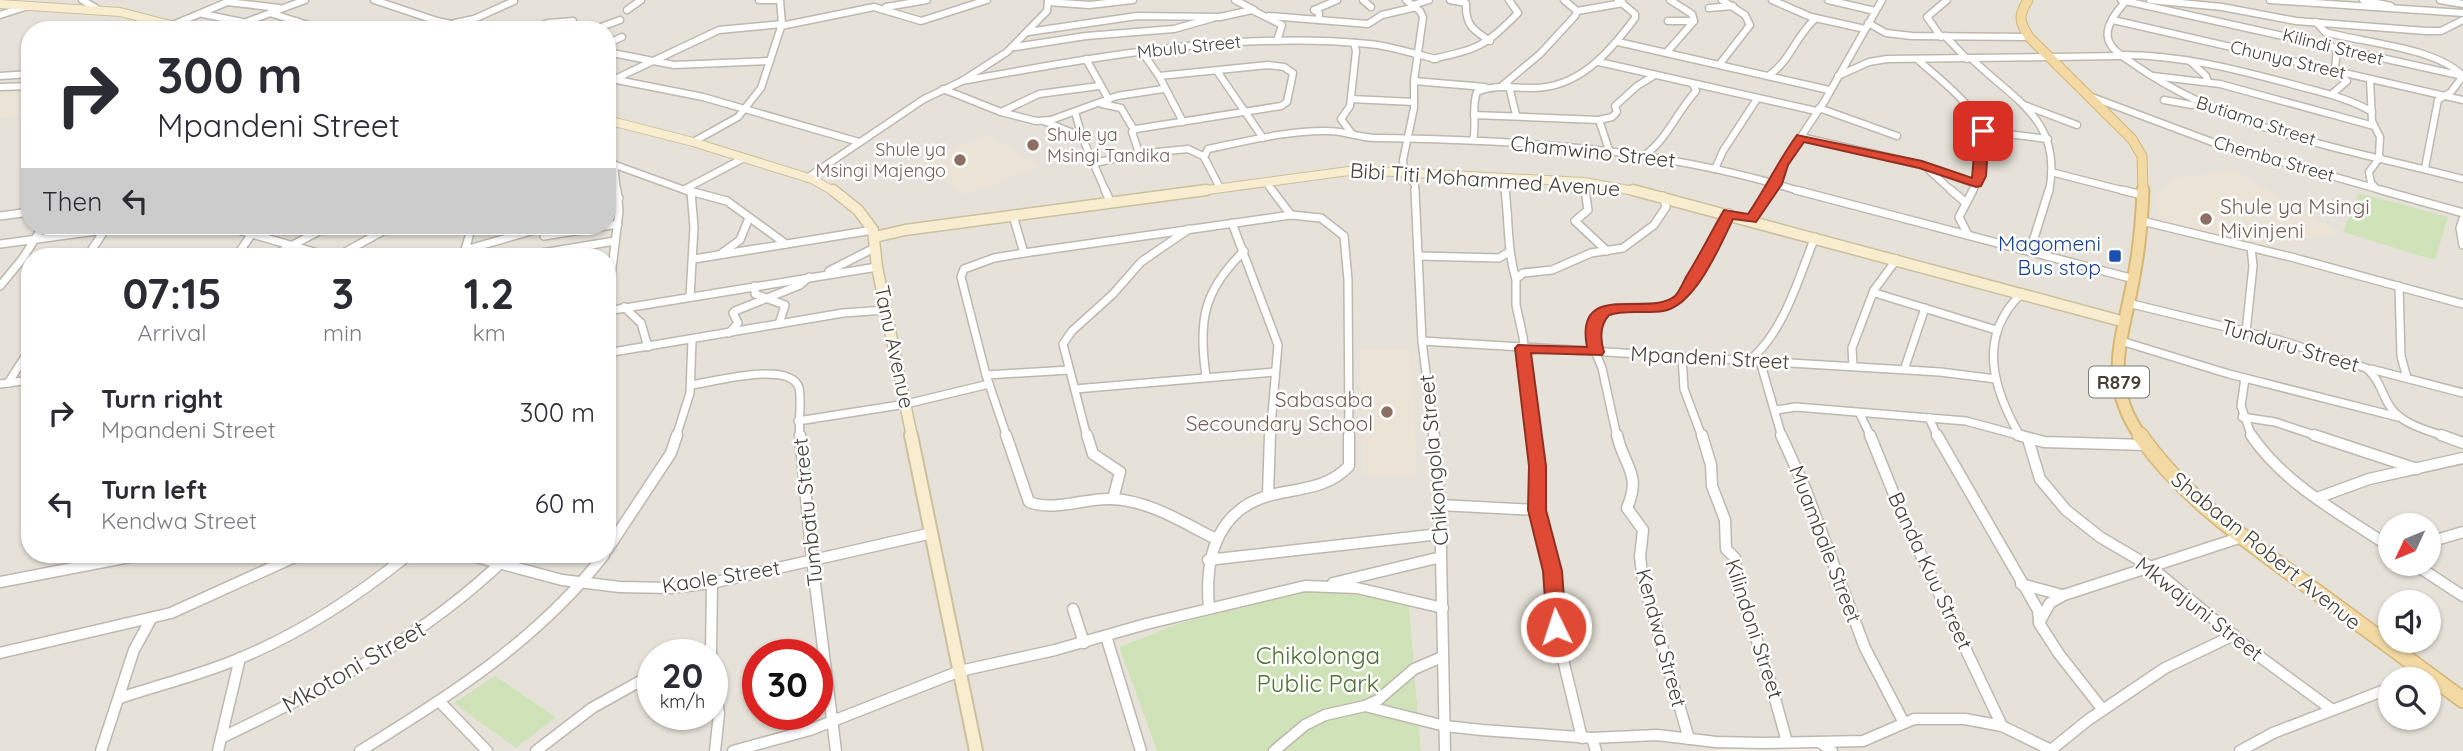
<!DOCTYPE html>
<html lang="en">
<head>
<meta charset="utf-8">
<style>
  :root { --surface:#fff; --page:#f7f7f7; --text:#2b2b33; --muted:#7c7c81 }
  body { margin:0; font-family:Quicksand,sans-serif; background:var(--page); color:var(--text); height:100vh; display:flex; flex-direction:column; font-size:26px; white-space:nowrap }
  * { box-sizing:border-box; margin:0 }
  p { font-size:23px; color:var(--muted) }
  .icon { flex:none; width:38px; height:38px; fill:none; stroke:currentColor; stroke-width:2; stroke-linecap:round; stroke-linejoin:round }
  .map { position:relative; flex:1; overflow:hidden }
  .sheet { position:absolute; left:21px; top:248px; width:595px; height:315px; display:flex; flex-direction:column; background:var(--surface); border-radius:28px; box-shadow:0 2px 5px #0004 }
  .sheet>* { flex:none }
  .top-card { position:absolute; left:21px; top:21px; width:595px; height:214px; border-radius:28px; box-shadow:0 2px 5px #0004; background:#fff; color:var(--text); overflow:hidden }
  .needle { width:46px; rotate:226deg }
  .tools { position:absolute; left:2378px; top:513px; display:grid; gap:14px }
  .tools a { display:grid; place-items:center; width:63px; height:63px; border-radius:50%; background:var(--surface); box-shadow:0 2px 5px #0004; font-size:35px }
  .speed { position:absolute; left:637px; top:639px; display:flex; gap:14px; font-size:35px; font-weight:700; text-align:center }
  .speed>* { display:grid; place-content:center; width:91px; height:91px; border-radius:50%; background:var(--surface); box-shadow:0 2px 5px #0004; line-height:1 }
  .speed small { font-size:18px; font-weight:400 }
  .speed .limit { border:10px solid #d22; background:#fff; color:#111 }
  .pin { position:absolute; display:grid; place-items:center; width:60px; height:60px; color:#fff; margin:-30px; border-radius:14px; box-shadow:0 4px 10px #0006 }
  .me { position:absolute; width:77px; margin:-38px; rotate:356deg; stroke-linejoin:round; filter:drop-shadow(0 0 5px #0008) }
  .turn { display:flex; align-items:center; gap:24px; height:147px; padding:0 21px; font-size:32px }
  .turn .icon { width:91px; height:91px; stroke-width:2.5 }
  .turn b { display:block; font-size:49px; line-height:60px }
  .then { display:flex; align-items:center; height:66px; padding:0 21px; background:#0003; gap:14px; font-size:26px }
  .eta { display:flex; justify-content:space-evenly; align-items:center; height:119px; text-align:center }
  .eta b { font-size:42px; font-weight:700; line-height:49px }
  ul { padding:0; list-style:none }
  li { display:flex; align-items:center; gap:21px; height:91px; padding:0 21px }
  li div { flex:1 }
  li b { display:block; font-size:26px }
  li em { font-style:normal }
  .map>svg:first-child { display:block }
</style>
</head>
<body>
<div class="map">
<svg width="2463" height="751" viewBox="0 0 2463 751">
  <rect width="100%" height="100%" fill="#f3f0ea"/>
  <path fill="#e6e2d9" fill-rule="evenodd" d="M0,0H2463V751H1824L1815,743L1704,751H1421L1409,605L1317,587L1177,624L1119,647L1157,751H0ZM30,30H607V226H30ZM30,257H607V555H30ZM2390,525H2429V564H2390ZM2390,602H2429V640H2390ZM653,654H712V714H653ZM758,654H817V714H758ZM2390,679H2429V718H2390Z"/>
  <g fill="#ebe4d6">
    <polygon points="30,91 30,116 0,118 0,93"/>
    <polygon points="990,134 1039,166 965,195 917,161"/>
    <polygon points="2236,171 2339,233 2254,246 2159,220 2155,197 2175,178"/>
    <polygon points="1360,350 1410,350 1417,476 1363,474"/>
  </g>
  <g fill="#d0e2b8">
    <polygon points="2359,193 2448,217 2435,260 2343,232"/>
    <polygon points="1317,587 1409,605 1421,751 1157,751 1119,647 1177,624"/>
    <polygon points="495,676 556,717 516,748 454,703"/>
  </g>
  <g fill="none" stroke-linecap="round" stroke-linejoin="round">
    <defs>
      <g id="street-far2">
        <polyline points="82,0 96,8"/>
        <polyline points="374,0 437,21 479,30"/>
        <polyline points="759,0 777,0"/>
        <polyline points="1235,0 1254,10"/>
        <polyline points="1363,0 1371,7"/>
        <polyline points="1406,0 1420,11 1423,17 1414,81 1414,108 1403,160 1404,170 1415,185 1415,192"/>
        <path d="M1450,0L1466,3C1465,25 1473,30 1490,41"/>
        <polyline points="1772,0 1811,17 1865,29"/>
        <polyline points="1828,0 1875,11"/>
        <polyline points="2121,0 2463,76"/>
        <polyline points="2150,0 2222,7 2296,21 2426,31 2441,31 2463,20"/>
        <polyline points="2270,0 2463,13"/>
        <polyline points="2363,0 2391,6"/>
        <polyline points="2440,0 2463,4"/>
        <path d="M2126,1C2118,10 2105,25 2108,38C2110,51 2129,60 2138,67C2235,133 2352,150 2463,179"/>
        <polyline points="227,2 279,8"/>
        <polyline points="1048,2 1089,5 1133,0"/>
        <polyline points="1413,5 1429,0"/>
        <polyline points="886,7 927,0"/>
        <polyline points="1709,8 1733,6"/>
        <polyline points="627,10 641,0"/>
        <polyline points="1577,11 1623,3"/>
        <polyline points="270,13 324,30"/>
        <polyline points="203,14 242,22"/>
        <polyline points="0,15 28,6"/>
        <polyline points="1269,16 1368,24 1382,15 1416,7"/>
        <polyline points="1319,20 1319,13 1314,10 1337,0"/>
        <polyline points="2113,20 2463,100"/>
        <polyline points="1668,21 1694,21"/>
        <path d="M2316,22L2325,32C2364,43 2435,47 2463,76"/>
        <polyline points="455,23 474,19 514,1"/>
        <polyline points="1868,23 1886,33 1912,36 2029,37"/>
        <polyline points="175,24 232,0"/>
        <polyline points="240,24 263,30"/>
        <polyline points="781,26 874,7 921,21 987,0"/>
        <polyline points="225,30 305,0"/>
        <polyline points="267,30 296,21"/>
        <polyline points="528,30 548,23 573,21"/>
        <polyline points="593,30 620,20"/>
        <polyline points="1028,32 1137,16 1220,17 1252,10 1282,25 1277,41"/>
        <polyline points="1945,36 1967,59"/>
        <polyline points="1941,37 1927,17 1947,0"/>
        <polyline points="1618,42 1829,90"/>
        <polyline points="607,44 622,37"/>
        <polyline points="1015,47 1086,36 1174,29 1213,18"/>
        <polyline points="607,52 674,65 770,61"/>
        <polyline points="1142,52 1159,76 1183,122"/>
        <polyline points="1667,52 1694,21 1692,14 1670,0"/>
        <path d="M2122,55C2180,55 2235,69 2291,84C2319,92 2347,97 2372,112"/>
        <polyline points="1086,59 1109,100"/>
        <path d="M1433,59C1480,48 1484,47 1518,13L1509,0"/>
        <path d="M1972,59C2016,102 2063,120 2049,192"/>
        <path d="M1918,60C1938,78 1978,107 1982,134C1985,149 1978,169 1976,184"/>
        <polyline points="2190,61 2206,76 2208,82"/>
        <polyline points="1599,62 1816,111"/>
        <polyline points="1719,65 1750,25 1745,15 1722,0"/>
        <polyline points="1217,71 1263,138"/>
        <polyline points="0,76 30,74"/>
        <path d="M1768,76C1790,62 1796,35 1816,18"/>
        <polyline points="1838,76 1869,62 1887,59 2123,56"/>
        <polyline points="2153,76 2220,84 2374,126"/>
        <polyline points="607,78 703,97 859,142"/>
        <polyline points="615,79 719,30 782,24"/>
        <polyline points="2370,79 2372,121 2380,137 2379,156"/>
        <path d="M962,81C1096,57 1232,31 1369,44C1391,46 1414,54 1436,59"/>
        <polyline points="1414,81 1485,87"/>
        <polyline points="1503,85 1540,54 1575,16 1577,11 1564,0"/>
        <polyline points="1509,86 1516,115"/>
        <polyline points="0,87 30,86"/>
        <polyline points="943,89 1001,112 1036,121 1051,120 1117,96 1163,89"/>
        <polyline points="2332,94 2347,81 2335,69 2337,49"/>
        <polyline points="2089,96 2212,142 2388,192"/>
        <polyline points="1351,99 1414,102"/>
        <polyline points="2164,100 2192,105"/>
        <polyline points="1102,104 1121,108 1134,130"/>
        <polyline points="2024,105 2077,125"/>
        <polyline points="1819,108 1897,136"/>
        <polyline points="1001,112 1039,94 1099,86"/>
        <polyline points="1075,112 1082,137 1106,192"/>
        <polyline points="1474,115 1599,120"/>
        <polyline points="1044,121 1082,137"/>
        <polyline points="1983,131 2048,139"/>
        <polyline points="1352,134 1341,119 1350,106 1356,51 1354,43"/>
        <polyline points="1801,137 1922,165 1976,184 1972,192"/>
        <path d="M1473,140C1477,124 1471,107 1477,92C1495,84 1511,88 1531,88C1578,89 1609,53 1635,18V14L1618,0"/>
        <polyline points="693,142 738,117 761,88 782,24 780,0"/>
        <polyline points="1609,150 1599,120 1612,117 1617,112 1615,106 1637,86 1655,75"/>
        <polyline points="1137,154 1188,149 1203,156"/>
        <path d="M1645,155C1667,139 1677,112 1696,91L1693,84"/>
        <polyline points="607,162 690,192"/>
        <polyline points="1095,163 1139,153 1132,132 1136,129 1281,106 1287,102 1293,73 1284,67 1268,65 1159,76"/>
        <polyline points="614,164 617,192"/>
        <polyline points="2425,168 2438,100 2451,92 2463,76"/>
        <polyline points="1715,169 1723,151 1757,99"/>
        <polyline points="1929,170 1953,192"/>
        <polyline points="2051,172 2129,192"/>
        <polyline points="807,178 924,99 962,81 1007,52 1047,11 1048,0"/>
        <polyline points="1503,179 1505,192"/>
        <polyline points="1266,182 1273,192"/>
        <polyline points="1584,182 1585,192"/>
        <path d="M1219,186L1204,157L1208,149C1247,141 1289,130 1329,131C1345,131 1360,138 1376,138C1520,140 1664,148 1802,192"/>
        <polyline points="685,189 744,158"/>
        <polyline points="2377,189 2371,183 2369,172 2380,157"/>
        <polyline points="1771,192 1782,165 1824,102 1882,0"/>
      </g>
      <g id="street-far1">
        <polyline points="686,190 727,201 786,244"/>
        <polyline points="1105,190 1110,201"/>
        <polyline points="1272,190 1291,215"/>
        <polyline points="1415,190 1422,341 1434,437"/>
        <path d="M1505,190C1509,220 1507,251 1516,279"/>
        <polyline points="1585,190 1588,210 1575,221 1607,251"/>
        <polyline points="1796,190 2134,279"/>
        <polyline points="1951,190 1966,203"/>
        <polyline points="2122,190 2142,195"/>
        <polyline points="2381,190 2463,213"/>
        <polyline points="607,206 619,198"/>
        <polyline points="0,216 30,212"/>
        <polyline points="1013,216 1024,253"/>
        <polyline points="2463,219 2460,228 2463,245"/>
        <polyline points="1751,220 1772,190"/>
        <polyline points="2142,221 2291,257 2463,304"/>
        <polyline points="1232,223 1278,345 1270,437"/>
        <polyline points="225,226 331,257"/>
        <polyline points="1968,235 1959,217 1973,190"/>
        <polyline points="544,236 618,224"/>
        <polyline points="0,244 134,226"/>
        <polyline points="465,250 545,227"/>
        <polyline points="2030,251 2049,190"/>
        <polyline points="542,253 615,241"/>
        <polyline points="722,253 740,240 749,218"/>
        <polyline points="1419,256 1499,258 1509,252"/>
        <polyline points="87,257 106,228"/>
        <polyline points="131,257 159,257"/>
        <polyline points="236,257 257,226"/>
        <polyline points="271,257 328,226"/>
        <polyline points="336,257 392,226"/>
        <polyline points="463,257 472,226"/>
        <polyline points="694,259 873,230"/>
        <polyline points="829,271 876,247"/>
        <polyline points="0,286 23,258 43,226"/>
        <polyline points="755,286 755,294 785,305 779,324"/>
        <polyline points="2399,286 2401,356 2407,378"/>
        <polyline points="1875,293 1996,330"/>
        <polyline points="690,297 694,227 691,192"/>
        <path d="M2128,303L2279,340L2366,368C2379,378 2381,392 2389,405C2400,424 2427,430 2446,437"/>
        <polyline points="624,307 641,323 648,347"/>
        <polyline points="607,309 619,211 617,190"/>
        <polyline points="607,311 877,267"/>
        <polyline points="2246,332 2253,266 2251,247"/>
        <polyline points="729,333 738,323 733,313 735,311 800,285 809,277"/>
        <polyline points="1422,341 1940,372 1996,379"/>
        <polyline points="2121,341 2229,374 2398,417"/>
        <polyline points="607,353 843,313 886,310"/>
        <polyline points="1682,356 1684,389 1702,437"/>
        <path d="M1750,360C1785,330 1798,279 1815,237"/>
        <polyline points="1760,361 1782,437"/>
        <polyline points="1853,366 1852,348 1874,290 1897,259"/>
        <polyline points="2371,369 2463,393"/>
        <polyline points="1904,370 1925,308"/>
        <polyline points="986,375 1069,370"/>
        <path d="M1206,376C1198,321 1203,291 1244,251"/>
        <polyline points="2245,378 2241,406 2252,437"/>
        <polyline points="8,383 30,349"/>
        <polyline points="0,384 30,380"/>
        <path d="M691,385C713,382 791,360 799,388C802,399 798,423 800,437"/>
        <polyline points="1075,389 1274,372"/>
        <polyline points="1776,410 1796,407 1966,421 2025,437"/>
        <polyline points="1860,414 1871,437"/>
        <polyline points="2242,417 2275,422 2320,437"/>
        <polyline points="1929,418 1938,437"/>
        <polyline points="798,421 906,404 989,384"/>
        <path d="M2020,436C1992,387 1977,336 2022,293"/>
        <polyline points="676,437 690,393 692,340"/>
        <polyline points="1007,437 986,375 961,277 964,269 994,258 1024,253 1291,215 1321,218 1344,236 1348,280 1349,437"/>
        <polyline points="1087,437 1063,344 1072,331 1113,294 1141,262 1189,229"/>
        <polyline points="1534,437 1523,337 1516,305 1516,279 1523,273 1552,270 1591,253 1623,248 1654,225 1666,207 1663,196"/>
        <polyline points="1617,437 1602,368 1593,346 1598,316 1616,308 1663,307 1680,299 1714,244 1729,213"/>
      </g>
      <g id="street">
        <polyline points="800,435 812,560 836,751"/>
        <path d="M1006,435L1029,502C1055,512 1084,498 1111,499C1148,500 1182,522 1214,538"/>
        <polyline points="1087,435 1093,454 1120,472 1113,499"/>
        <polyline points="1434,435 1440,505 1445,751"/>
        <polyline points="1534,435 1537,510 1553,571 1559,643 1582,738"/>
        <path d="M1617,435C1624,467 1642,473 1627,508L1643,530L1640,557L1643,581L1689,739"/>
        <polyline points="1702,435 1711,465 1712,486 1725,520 1726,549 1735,558 1737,586 1765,663 1787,742"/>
        <polyline points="1781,435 1805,488 1865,648 1904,723"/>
        <polyline points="1870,435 1904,519 2002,726"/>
        <polyline points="1937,435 2038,610 2039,620"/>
        <polyline points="2018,435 2044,442 2146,445"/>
        <path d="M2251,435C2286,486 2340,513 2390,547"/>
        <polyline points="2314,435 2417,469"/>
        <polyline points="2441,435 2463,443"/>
        <polyline points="2028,439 2040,479 2066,510 2100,537 2151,567 2252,651 2331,709"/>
        <polyline points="1268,495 1270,435"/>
        <polyline points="2317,498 2369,479 2463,458"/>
        <polyline points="1440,505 1537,510"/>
        <polyline points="2429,542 2463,532"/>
        <polyline points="607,550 671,453 677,435"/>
        <polyline points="469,555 562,580 620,587 670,588 712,583 932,533"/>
        <polyline points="1208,560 1440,534"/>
        <polyline points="2414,564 2463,596"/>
        <polyline points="0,582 140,555"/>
        <polyline points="1333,583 1441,557"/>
        <polyline points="2021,584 2062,595"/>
        <path d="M1209,608C1204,554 1219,504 1280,493C1306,488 1330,486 1349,466V435"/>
        <polyline points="1073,609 1084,643"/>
        <polyline points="1106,636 1141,751"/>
        <polyline points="0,653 171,613 299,555"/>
        <polyline points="698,654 710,649"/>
        <polyline points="711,654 712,583"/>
        <polyline points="712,662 719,714 715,751"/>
        <path d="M120,698C159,685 200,675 238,659C300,634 356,597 408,555"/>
        <polyline points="439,701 487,751"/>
        <polyline points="1365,706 1445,726 1482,730 1592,738 1657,735 1716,742 1762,743 1863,741 1914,719 1965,719 2002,726 2053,751"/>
        <polyline points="2103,710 2059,654 2039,623 2050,603 2064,595 2242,537"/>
        <path d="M221,738C327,687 424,638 509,555"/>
        <polyline points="1592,738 1596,751"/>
        <polyline points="1819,742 1832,751"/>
        <polyline points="2051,750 2088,720 2165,668 2234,635"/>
        <polyline points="101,751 134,650 151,619"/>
        <polyline points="218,751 240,658"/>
        <path d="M360,751C451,695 538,640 604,555"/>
        <polyline points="536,751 592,708 653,674"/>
        <polyline points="733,751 810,730 960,671 1055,650 1146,624 1305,586 1357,588 1443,608"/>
        <polyline points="1274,751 1305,725 1325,715 1365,706 1378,700 1414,669 1442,657"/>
        <polyline points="2240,751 2273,733 2390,688"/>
      </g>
      <g id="secondary-far2">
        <polyline points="0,4 120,12 190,30"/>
        <polyline points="607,120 693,142 812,179 835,192"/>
        <polyline points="1193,192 1356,170 1584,182 1640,192"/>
      </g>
      <g id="secondary-far1">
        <polyline points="833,190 858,210 873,230 877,267 912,437"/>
        <polyline points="1633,190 2125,322"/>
        <polyline points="875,237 905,230 1206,190"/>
      </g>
      <polyline id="secondary" points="911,435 976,751"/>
      <path id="primary-far2" d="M2028,0C2018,16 2019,21 2029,37L2132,139L2142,156L2143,192"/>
      <path id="primary-far1" d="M2141,437C2102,382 2122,341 2133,281C2139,251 2142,220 2143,190"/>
      <path id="primary" d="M2140,435C2182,496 2244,538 2303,582C2356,621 2410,661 2463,700"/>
    </defs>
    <use href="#street-far2" stroke="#beb8ae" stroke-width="9"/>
    <use href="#street-far1" stroke="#beb8ae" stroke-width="10"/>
    <use href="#street" stroke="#beb8ae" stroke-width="13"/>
    <use href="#secondary-far2" stroke="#cdc09f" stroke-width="10"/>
    <use href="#secondary-far1" stroke="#cdc09f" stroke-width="13"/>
    <use href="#secondary" stroke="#cdc09f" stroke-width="16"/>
    <use href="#primary-far2" stroke="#d6b776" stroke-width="11"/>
    <use href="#primary-far1" stroke="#d6b776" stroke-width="15"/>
    <use href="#primary" stroke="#d6b776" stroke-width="18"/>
    <use href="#street-far2" stroke="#fff" stroke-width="6"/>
    <use href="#street-far1" stroke="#fff" stroke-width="7"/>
    <use href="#street" stroke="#fff" stroke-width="10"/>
    <use href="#secondary-far2" stroke="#f8edcf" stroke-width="8"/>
    <use href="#secondary-far1" stroke="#f8edcf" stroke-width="10"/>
    <use href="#secondary" stroke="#f8edcf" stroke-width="12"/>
    <use href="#primary-far2" stroke="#f3daa4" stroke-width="9"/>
    <use href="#primary-far1" stroke="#f3daa4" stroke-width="11"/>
    <use href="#primary" stroke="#f3daa4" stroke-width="15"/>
  </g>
  <path fill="#e04a34" stroke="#923022" stroke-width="2" d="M1983,128L1989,131L1986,176L1981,186L1976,187L1919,168L1804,142L1788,165L1782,184L1756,222L1733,219C1720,246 1695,306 1663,311C1645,314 1626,309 1609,315C1600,325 1600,339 1604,352L1602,355L1531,353L1546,466V510L1562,571L1566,627L1563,633L1556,635L1549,633L1547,627L1543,571L1528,510L1529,466L1515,348L1518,345L1587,347C1574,279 1649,318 1675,296C1679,292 1683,283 1686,277C1700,255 1711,232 1724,210L1748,214C1766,188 1778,161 1797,135L1922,161L1972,178L1976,131Z"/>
  <g fill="#8d6e63" stroke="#fff" stroke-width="2.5">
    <circle cx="1033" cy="145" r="7"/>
    <circle cx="960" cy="160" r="7"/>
    <circle cx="2206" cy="219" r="7"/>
    <circle cx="1387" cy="412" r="7"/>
  </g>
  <rect fill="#1a4fb4" stroke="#fff" stroke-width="2.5" x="2108" y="249" width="14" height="14" rx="3.5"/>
  <g text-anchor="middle" stroke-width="5" stroke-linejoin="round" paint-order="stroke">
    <g font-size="18" fill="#464139" stroke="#fff">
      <text transform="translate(1189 47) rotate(-6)" y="6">Mbulu Street</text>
      <text transform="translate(2333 47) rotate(14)" y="6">Kilindi Street</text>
      <text transform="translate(2288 60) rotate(13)" y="6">Chunya Street</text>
      <text transform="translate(2256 121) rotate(18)" y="6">Butiama Street</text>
      <text transform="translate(2274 159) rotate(16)" y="6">Chemba Street</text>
    </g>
    <g font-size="18" fill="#785e54" stroke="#fff" text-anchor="start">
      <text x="1047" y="141">Shule ya<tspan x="1047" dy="21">Msingi Tandika</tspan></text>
      <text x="946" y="156" text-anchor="end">Shule ya<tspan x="946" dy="21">Msingi Majengo</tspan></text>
    </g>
    <rect fill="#fff" stroke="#7e7a74" stroke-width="2" x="2089" y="366.5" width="60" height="31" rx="5"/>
    <g font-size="19" font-weight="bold" fill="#464139">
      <text x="2119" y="389">R879</text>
    </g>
    <g font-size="21" fill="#464139" stroke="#fff">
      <text transform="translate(1593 152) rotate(6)" y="7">Chamwino Street</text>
      <text transform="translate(1485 180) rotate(4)" y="7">Bibi Titi Mohammed Avenue</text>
      <text transform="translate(2290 346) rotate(16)" y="7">Tunduru Street</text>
      <text transform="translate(894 347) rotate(78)" y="7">Tanu Avenue</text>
      <text transform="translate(1710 358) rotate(3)" y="7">Mpandeni Street</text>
      <text transform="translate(1434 460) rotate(-95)" y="7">Chikongola Street</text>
      <text transform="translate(808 512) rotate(-96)" y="7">Tumbatu Street</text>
      <text transform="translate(1825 544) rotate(69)" y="7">Muambale Street</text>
      <text transform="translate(2266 551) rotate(39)" y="7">Shabaan Robert Avenue</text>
      <text transform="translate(1930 571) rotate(65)" y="7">Banda Kuu Street</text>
      <text transform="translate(721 577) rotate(-9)" y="7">Kaole Street</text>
      <text transform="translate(2199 609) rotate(38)" y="7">Mkwajuni Street</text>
      <text transform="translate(1754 629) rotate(72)" y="7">Kilindoni Street</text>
      <text transform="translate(1661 638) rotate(75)" y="7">Kendwa Street</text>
    </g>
    <g font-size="21" fill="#785e54" stroke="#fff" text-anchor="start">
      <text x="2220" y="214">Shule ya Msingi<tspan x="2220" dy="24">Mivinjeni</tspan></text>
      <text x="1373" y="407" text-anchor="end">Sabasaba<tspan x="1373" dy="24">Secoundary School</tspan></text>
    </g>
    <g font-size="21" fill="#164399" stroke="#fff" text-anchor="end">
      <text x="2101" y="251">Magomeni<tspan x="2101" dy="24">Bus stop</tspan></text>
    </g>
    <g font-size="24" fill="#4c7233" stroke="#fff">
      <text x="1318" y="664">Chikolonga<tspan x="1318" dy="28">Public Park</tspan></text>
    </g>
    <g font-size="24" fill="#464139" stroke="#fff">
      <text transform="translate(354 667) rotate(-30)" y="8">Mkotoni Street</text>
    </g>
  </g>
</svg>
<div class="tools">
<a><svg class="needle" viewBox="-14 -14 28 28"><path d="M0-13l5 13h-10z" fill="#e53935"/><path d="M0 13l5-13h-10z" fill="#7c7c81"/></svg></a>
<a><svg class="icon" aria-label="sound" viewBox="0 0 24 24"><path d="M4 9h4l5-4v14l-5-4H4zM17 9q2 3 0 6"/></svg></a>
<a><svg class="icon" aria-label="search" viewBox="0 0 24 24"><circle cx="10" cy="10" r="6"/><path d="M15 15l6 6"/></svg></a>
</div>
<div class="speed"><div>20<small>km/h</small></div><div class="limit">30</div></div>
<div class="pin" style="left:1983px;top:131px;background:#d93025"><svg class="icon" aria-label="arrive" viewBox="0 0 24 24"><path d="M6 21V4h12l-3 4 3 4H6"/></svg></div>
<svg class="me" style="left:1556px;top:627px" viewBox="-20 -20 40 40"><circle r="17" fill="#e04a34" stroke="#fff" stroke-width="3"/><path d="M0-11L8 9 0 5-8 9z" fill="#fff"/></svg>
<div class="top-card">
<div class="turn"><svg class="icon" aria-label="right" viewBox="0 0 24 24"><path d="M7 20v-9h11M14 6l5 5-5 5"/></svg><div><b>300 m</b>Mpandeni Street</div></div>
<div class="then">Then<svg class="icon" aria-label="left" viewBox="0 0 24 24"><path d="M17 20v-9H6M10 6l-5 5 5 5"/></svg></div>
</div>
<section class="sheet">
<div class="eta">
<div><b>07:15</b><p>Arrival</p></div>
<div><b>3</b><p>min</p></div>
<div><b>1.2</b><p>km</p></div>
</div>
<ul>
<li><svg class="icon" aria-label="right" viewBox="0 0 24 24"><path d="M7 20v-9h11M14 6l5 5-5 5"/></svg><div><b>Turn right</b><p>Mpandeni Street</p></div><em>300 m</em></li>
<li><svg class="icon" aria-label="left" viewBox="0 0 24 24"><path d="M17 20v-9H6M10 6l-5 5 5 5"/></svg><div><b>Turn left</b><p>Kendwa Street</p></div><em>60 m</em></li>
</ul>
</section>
</div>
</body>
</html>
